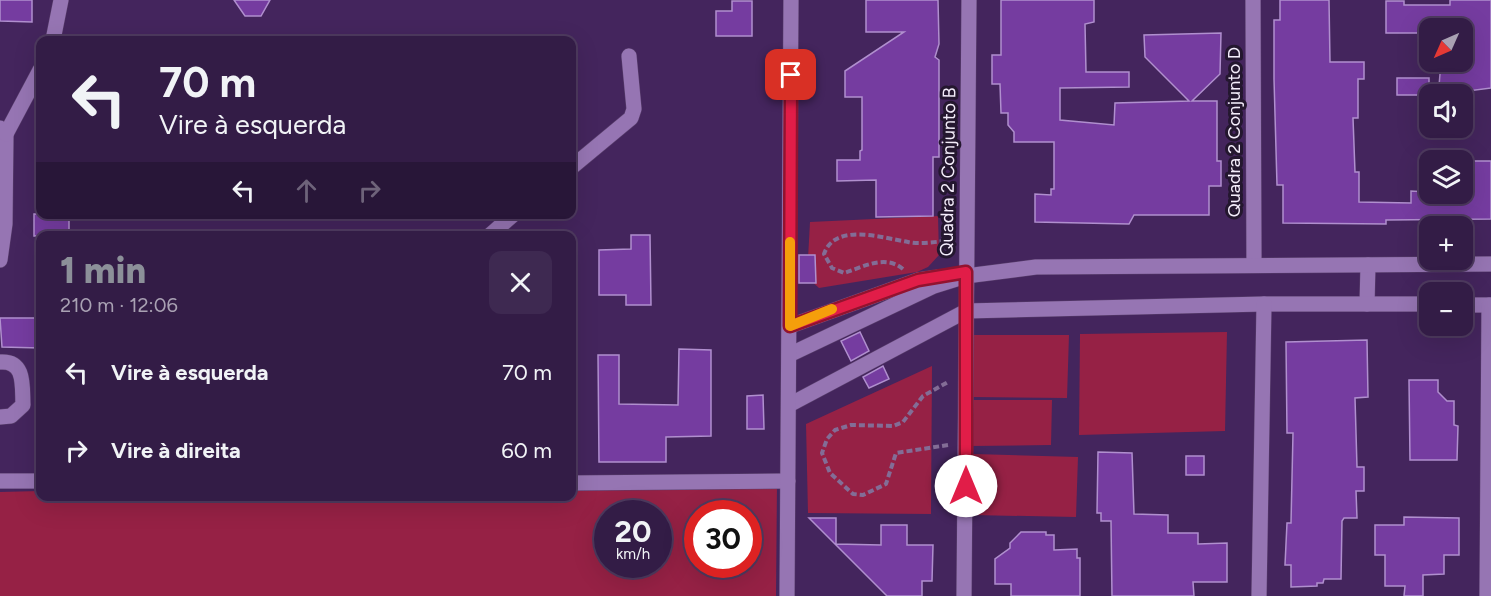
<!DOCTYPE html>
<html lang="pt">
<head>
<meta charset="utf-8">
<style>
  :root { --surface:#331c46; --page:#3e2951; --text:#f1f3f6; --muted:#a9a1b3; --line:#4e3a5f; --accent:#8c9099 }
  body { margin:0; font-family:Figtree,sans-serif; background:var(--page); color:var(--text); height:100vh; display:flex; flex-direction:column; font-size:22px; white-space:nowrap }
  * { box-sizing:border-box; margin:0 }
  p { font-size:20px; color:var(--muted) }
  .icon { flex:none; width:33px; height:33px; fill:none; stroke:currentColor; stroke-width:2; stroke-linecap:round; stroke-linejoin:round }
  .map { position:relative; flex:1; overflow:hidden }
  .sheet { position:absolute; left:36px; top:231px; width:540px; height:270px; display:flex; flex-direction:column; background:var(--surface); border-radius:12px; box-shadow:0 6px 24px #0002,0 0 0 2px var(--line) }
  .sheet>* { flex:none }
  .banner { position:absolute; left:36px; top:36px; width:540px; height:183px; border-radius:12px; box-shadow:0 6px 24px #0002,0 0 0 2px var(--line); background:#331c46; color:var(--text); overflow:hidden }
  .needle { width:39px; rotate:225deg }
  .fabs { position:absolute; left:1419px; top:18px; display:grid; gap:12px }
  .fabs a { display:grid; place-items:center; width:54px; height:54px; border-radius:12px; background:var(--surface); box-shadow:0 6px 24px #0002,0 0 0 2px var(--line); font-size:30px }
  .speed { position:absolute; left:594px; top:500px; display:flex; gap:12px; font-size:30px; font-weight:700; text-align:center }
  .speed>* { display:grid; place-content:center; width:78px; height:78px; border-radius:50%; background:var(--surface); box-shadow:0 6px 24px #0002,0 0 0 2px var(--line); line-height:1 }
  .speed small { font-size:15px; font-weight:400 }
  .speed .limit { border:9px solid #d22; background:#fff; color:#111 }
  .pin { position:absolute; display:grid; place-items:center; width:51px; height:51px; color:#fff; margin:-26px; border-radius:12px; box-shadow:0 3px 9px #0006 }
  .me { position:absolute; width:66px; margin:-33px; rotate:0deg; stroke-linejoin:round; filter:drop-shadow(0 0 4px #0008) }
  .turn { display:flex; align-items:center; gap:21px; height:126px; padding:0 24px; font-size:27px }
  .turn .icon { width:78px; height:78px; stroke-width:2.5 }
  .turn b { display:block; font-size:42px; line-height:51px }
  .lanes { display:flex; align-items:center; height:57px; padding:0 24px; background:#0003; justify-content:center; gap:30px; direction:ltr }
  .lanes .off { opacity:.35 }
  .round { display:grid; place-items:center; flex:none; width:63px; height:63px; border-radius:12px; background:var(--page) }
  .head { display:flex; align-items:center; justify-content:space-between; height:102px; padding:0 24px }
  h1 { font-size:36px; font-weight:800; line-height:45px; color:var(--accent) }
  ul { padding:0; list-style:none }
  li { display:flex; align-items:center; gap:18px; height:78px; padding:0 24px }
  li div { flex:1 }
  li b { display:block; font-size:22px }
  li em { font-style:normal }
  .map>svg:first-child { display:block }
</style>
</head>
<body>
<div class="map">
<svg width="1491" height="596" viewBox="0 0 1491 596">
  <rect width="100%" height="100%" fill="#44255d"/>
  <g fill="#962145" fill-rule="evenodd">
    <polygon points="938,216 939,255 928,267 917,272 819,288 807,277 810,222"/>
    <polygon points="1227,332 1225,431 1079,435 1080,334"/>
    <polygon points="972,335 1069,335 1067,398 972,397"/>
    <polygon points="932,366 931,514 808,513 806,424"/>
    <polygon points="972,400 1052,400 1051,445 970,446"/>
    <polygon points="973,454 1078,457 1076,517 972,515"/>
    <path d="M777,484L776,596H0V492L40,491V496H572V486ZM608,513H658V564H608ZM698,513H748V564H698Z"/>
  </g>
  <g fill="#753ca0" stroke="#b08fce" stroke-width="1.5">
    <polygon points="0,0 32,0 32,22 0,21"/>
    <polygon points="234,0 270,0 261,16 245,16"/>
    <polygon points="866,0 938,0 939,44 935,57 939,60 939,157 933,157 933,216 876,217 876,180 837,181 837,160 860,160 860,151 862,150 862,97 845,97 845,71 904,32 866,32"/>
    <polygon points="1001,0 1094,0 1094,22 1085,24 1086,72 1129,72 1129,87 1060,88 1060,120 1114,125 1115,103 1189,101 1145,57 1144,35 1221,33 1220,74 1192,101 1217,101 1217,161 1221,161 1221,186 1209,186 1209,215 1134,215 1129,224 1035,222 1035,194 1051,195 1051,189 1054,189 1054,142 1014,142 1014,132 1008,125 1008,113 1001,113 1000,84 992,84 992,55 1001,55"/>
    <polygon points="1280,0 1329,0 1330,62 1364,62 1364,79 1358,79 1358,118 1353,118 1355,172 1359,172 1359,202 1411,203 1411,191 1462,194 1462,190 1467,190 1467,161 1491,161 1491,219 1386,220 1386,224 1283,223 1283,185 1277,185 1274,79 1274,20 1280,20"/>
    <polygon points="1450,0 1491,0 1491,88 1468,91 1468,87 1439,86 1441,62 1462,62 1462,28 1430,28 1430,33 1386,33 1386,1 1404,1 1404,5 1450,5"/>
    <polygon points="732,1 752,1 752,36 716,36 716,11 732,11"/>
    <rect x="1397" y="78" width="32" height="17"/>
    <rect x="34" y="214" width="35" height="22"/>
    <polygon points="631,235 650,235 651,305 626,305 626,295 599,295 599,250 631,249"/>
    <polygon points="799,255 815,255 816,283 799,283"/>
    <polygon points="0,318 40,318 40,348 2,347"/>
    <polygon points="860,332 869,351 851,361 841,341"/>
    <polygon points="1367,340 1368,397 1355,398 1357,467 1364,467 1364,491 1356,491 1357,518 1344,518 1342,521 1341,579 1324,579 1323,583 1317,583 1317,586 1291,587 1291,565 1285,565 1287,523 1291,523 1293,433 1287,433 1286,342"/>
    <polygon points="679,349 711,350 711,436 666,437 666,462 599,462 598,355 619,355 619,404 678,405"/>
    <polygon points="883,366 889,379 869,388 863,377"/>
    <polygon points="1409,380 1438,380 1438,392 1447,401 1454,401 1454,425 1458,426 1457,460 1410,460"/>
    <polygon points="763,395 764,429 747,429 747,396"/>
    <polygon points="1098,452 1132,453 1134,514 1168,515 1168,533 1198,533 1198,544 1227,543 1227,582 1193,582 1194,596 1112,596 1111,521 1101,521 1101,513 1097,513"/>
    <rect x="1186" y="456" width="18" height="19"/>
    <polygon points="1404,517 1459,518 1459,555 1444,555 1444,574 1423,575 1423,596 1404,596 1405,586 1385,586 1385,555 1375,555 1375,525 1404,525"/>
    <polygon points="809,518 836,518 836,544 881,545 881,525 907,525 907,545 933,545 932,581 922,581 922,596 887,596"/>
    <polygon points="1021,532 1046,532 1046,535 1054,535 1054,550 1077,549 1077,558 1080,558 1080,596 1011,596 1011,584 995,584 995,559 1010,548 1010,543"/>
  </g>
  <g fill="none" stroke-linecap="round" stroke-linejoin="round">
    <defs>
      <g id="minor">
        <polyline points="1253,0 1254,264"/>
        <polyline points="53,40 61,0"/>
        <polyline points="0,128 6,134 5,224 0,260"/>
        <polyline points="6,134 40,70"/>
        <polyline points="572,167 631,118 634,109 629,56"/>
        <polyline points="489,236 514,214"/>
        <polyline points="1367,304 1368,265"/>
        <polyline points="1462,305 1491,305"/>
        <polyline points="790,326 918,280 939,277"/>
        <polyline points="791,354 934,286 966,276 1036,267 1491,264"/>
        <path d="M0,362C26,360 22,387 23,405L11,416L0,417"/>
        <polyline points="789,405 966,311 1264,304 1430,304"/>
        <polyline points="0,481 40,481"/>
        <polyline points="572,483 788,481"/>
        <polyline points="787,596 791,0"/>
        <polyline points="964,596 969,0"/>
        <polyline points="1259,596 1264,304"/>
        <polyline points="1487,596 1489,305"/>
      </g>
    </defs>
    <use href="#minor" stroke="#5a406d" stroke-width="16"/>
    <g stroke="#836d96" stroke-width="4" stroke-dasharray="6 3" stroke-linecap="butt">
      <path d="M903,269C885,254 863,267 844,273L832,268L824,254C835,222 883,238 908,242C921,245 937,241 950,241"/>
      <polyline points="948,445 896,453 886,484 863,495 853,494 830,473 822,453 827,439 835,430 851,425 893,426 903,422 923,396 948,382"/>
    </g>
    <use href="#minor" stroke="#9675b3" stroke-width="15"/>
  </g>
  <g fill="none" stroke-linecap="round" stroke-linejoin="round">
    <defs>
      <polyline id="route" points="791,75 790,326 918,280 966,272 966,486"/>
    </defs>
    <use href="#route" stroke="#92132f" stroke-width="15"/>
    <use href="#route" stroke="#e11d48" stroke-width="10"/>
    <polyline stroke="#f59e0b" stroke-width="10" points="790,242 790,326 832,309"/>
  </g>
  <g text-anchor="middle" stroke-width="6" stroke-linejoin="round" paint-order="stroke">
    <g font-size="18" fill="#f4edfb" stroke="#24172f">
      <text transform="translate(1234 132) rotate(-90)" y="6">Quadra 2 Conjunto D</text>
      <text transform="translate(948 172) rotate(-89)" y="6">Quadra 2 Conjunto B</text>
    </g>
  </g>
</svg>
<div class="fabs">
<a><svg class="needle" viewBox="-14 -14 28 28"><path d="M0-13l5 13h-10z" fill="#e53935"/><path d="M0 13l5-13h-10z" fill="#a9a1b3"/></svg></a>
<a><svg class="icon" aria-label="sound" viewBox="0 0 24 24"><path d="M4 9h4l5-4v14l-5-4H4zM17 9q2 3 0 6"/></svg></a>
<a><svg class="icon" aria-label="layers" viewBox="0 0 24 24"><path d="M12 4l9 5-9 5-9-5zM3 14l9 5 9-5"/></svg></a>
<a>+</a>
<a>−</a>
</div>
<div class="speed"><div>20<small>km/h</small></div><div class="limit">30</div></div>
<div class="pin" style="left:791px;top:75px;background:#d93025"><svg class="icon" aria-label="arrive" viewBox="0 0 24 24"><path d="M6 21V4h12l-3 4 3 4H6"/></svg></div>
<svg class="me" style="left:966px;top:486px" viewBox="-20 -20 40 40"><circle r="19" fill="#fff"/><path d="M0-13L10 11 0 6-10 11z" fill="#e11d48"/></svg>
<div class="banner">
<div class="turn"><svg class="icon" aria-label="left" viewBox="0 0 24 24"><path d="M17 20v-9H6M10 6l-5 5 5 5"/></svg><div><b>70 m</b>Vire à esquerda</div></div>
<div class="lanes"><svg class="icon" aria-label="left" viewBox="0 0 24 24"><path d="M17 20v-9H6M10 6l-5 5 5 5"/></svg><svg class="icon off" aria-label="ahead" viewBox="0 0 24 24"><path d="M12 20V5M6 11l6-6 6 6"/></svg><svg class="icon off" aria-label="right" viewBox="0 0 24 24"><path d="M7 20v-9h11M14 6l5 5-5 5"/></svg></div>
</div>
<section class="sheet">
<div class="head"><div><h1>1 min</h1><p>210 m · 12:06</p></div><a class="round"><svg class="icon" aria-label="close" viewBox="0 0 24 24"><path d="M6 6l12 12M18 6L6 18"/></svg></a></div>
<ul>
<li><svg class="icon" aria-label="left" viewBox="0 0 24 24"><path d="M17 20v-9H6M10 6l-5 5 5 5"/></svg><div><b>Vire à esquerda</b></div><em>70 m</em></li>
<li><svg class="icon" aria-label="right" viewBox="0 0 24 24"><path d="M7 20v-9h11M14 6l5 5-5 5"/></svg><div><b>Vire à direita</b></div><em>60 m</em></li>
</ul>
</section>
</div>
</body>
</html>
